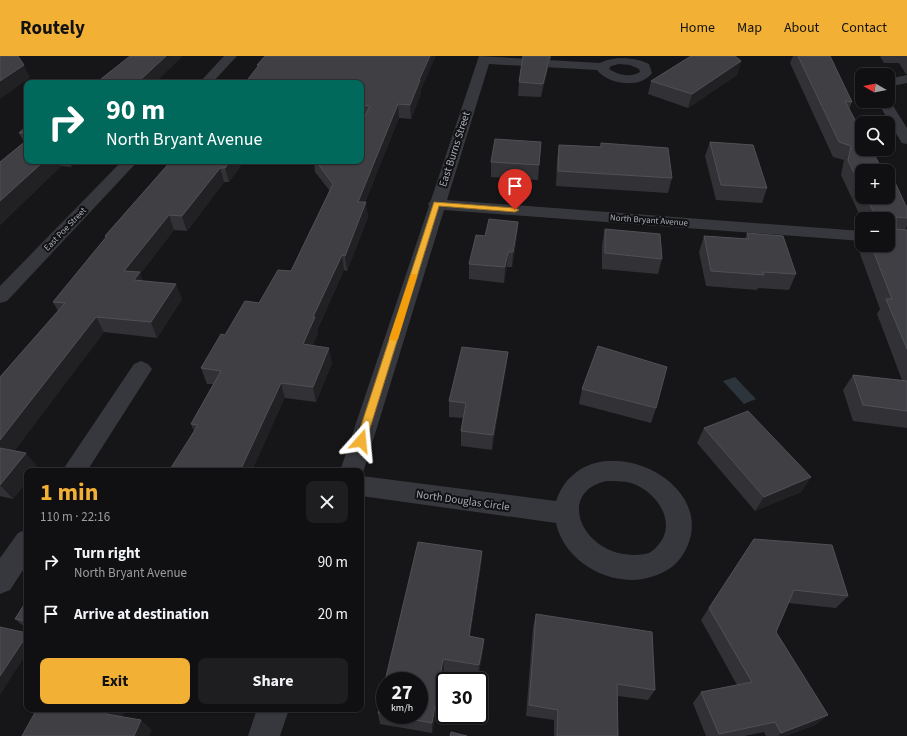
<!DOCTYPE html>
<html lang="en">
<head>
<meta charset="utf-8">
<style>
  :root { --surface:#101012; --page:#1e1e20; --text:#f1f3f6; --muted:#9c9d9f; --line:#303032; --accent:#f2b134 }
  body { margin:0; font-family:"Source Sans 3",sans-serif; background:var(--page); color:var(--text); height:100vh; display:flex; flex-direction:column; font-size:15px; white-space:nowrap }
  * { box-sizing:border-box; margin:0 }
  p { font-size:13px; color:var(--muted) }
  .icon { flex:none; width:22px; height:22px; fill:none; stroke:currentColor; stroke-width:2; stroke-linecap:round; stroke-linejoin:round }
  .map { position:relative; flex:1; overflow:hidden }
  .details { position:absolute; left:24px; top:412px; width:340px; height:244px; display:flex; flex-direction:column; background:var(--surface); border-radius:8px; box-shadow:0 1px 3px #0004,0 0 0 1px var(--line) }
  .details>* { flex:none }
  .hud { position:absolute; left:24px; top:24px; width:340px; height:84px; border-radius:8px; box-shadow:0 1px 3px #0004,0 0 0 1px var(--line); background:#00695c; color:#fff; overflow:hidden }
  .needle { width:26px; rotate:279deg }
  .tools { position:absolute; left:855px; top:12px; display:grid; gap:8px }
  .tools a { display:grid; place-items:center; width:40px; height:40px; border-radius:8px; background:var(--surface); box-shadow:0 1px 3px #0004,0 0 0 1px var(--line); font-size:20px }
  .speed { position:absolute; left:376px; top:616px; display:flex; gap:8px; font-size:20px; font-weight:700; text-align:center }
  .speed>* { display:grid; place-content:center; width:52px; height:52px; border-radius:50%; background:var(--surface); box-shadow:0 1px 3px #0004,0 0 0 1px var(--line); line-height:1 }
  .speed small { font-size:10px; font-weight:400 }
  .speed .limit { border:2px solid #111; border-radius:6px; background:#fff; color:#111 }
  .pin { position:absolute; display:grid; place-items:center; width:34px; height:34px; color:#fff; margin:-41px -17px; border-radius:50% 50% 50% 0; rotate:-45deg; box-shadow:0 0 4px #0007 }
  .pin .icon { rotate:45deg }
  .me { position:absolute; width:44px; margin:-22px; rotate:18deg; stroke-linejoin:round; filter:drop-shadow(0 0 3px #0008) }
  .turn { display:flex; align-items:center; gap:14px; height:84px; padding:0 16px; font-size:18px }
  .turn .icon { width:52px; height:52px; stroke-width:2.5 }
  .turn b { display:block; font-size:28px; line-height:34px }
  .round { display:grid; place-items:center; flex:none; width:42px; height:42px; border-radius:8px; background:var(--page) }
  .overview { display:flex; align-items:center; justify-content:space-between; height:68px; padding:0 16px }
  h1 { font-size:24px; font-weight:700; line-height:30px; color:var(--accent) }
  .button { display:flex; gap:8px; margin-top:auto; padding:8px 16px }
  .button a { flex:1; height:46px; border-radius:8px; background:var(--accent); color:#111; font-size:16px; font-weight:700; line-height:46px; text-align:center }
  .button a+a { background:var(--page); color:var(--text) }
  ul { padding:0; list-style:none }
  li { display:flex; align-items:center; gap:12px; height:52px; padding:0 16px }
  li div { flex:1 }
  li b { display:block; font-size:15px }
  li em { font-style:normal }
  header { display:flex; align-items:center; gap:24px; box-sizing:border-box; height:56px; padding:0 20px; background:var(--accent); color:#111 }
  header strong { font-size:19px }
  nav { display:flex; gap:22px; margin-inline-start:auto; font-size:14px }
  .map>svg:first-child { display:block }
</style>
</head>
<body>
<header>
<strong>Routely</strong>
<nav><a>Home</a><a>Map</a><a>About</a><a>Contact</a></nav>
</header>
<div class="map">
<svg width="907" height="680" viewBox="0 0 907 680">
  <rect width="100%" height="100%" fill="#161618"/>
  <polygon fill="#2c353c" points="735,321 756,343 744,348 723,325"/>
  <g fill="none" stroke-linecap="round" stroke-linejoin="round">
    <g fill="#37383d" fill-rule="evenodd">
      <polygon points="224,0 237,0 212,27 199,27"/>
      <path d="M479,0L600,7C612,0 636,1 649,8L652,17C641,33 608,29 597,14L489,8L447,144L862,175V185L444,154L362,420L556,445C585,363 719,421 687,491C679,508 668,516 651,521C612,533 564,506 556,467L361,440V415H340L429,150L428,148L431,144ZM619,8L630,9L639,13L640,16C630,22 618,19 609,13L611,10ZM607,425C616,425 626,425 634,428C657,437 677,466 659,488C655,493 651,497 645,498C585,508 552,436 607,425Z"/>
      <polygon points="907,19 907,27 888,31 888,23"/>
      <polygon points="888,42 907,72 907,88 902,87 900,84 877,45 888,45"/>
      <polygon points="122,105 138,105 7,245 0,247 0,230"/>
      <polygon points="141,305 148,308 152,313 87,415 62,415 134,308"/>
      <polygon points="27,473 27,508 10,534 0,538 0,502 18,477"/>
      <polygon points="257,653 289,653 280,680 248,680"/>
    </g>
  </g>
  <g fill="#323236">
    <polygon points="523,0 551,0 551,3 549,3 548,13 541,41 518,40 519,26"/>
    <polygon points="793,0 830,0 852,46 849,53 862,115 862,141 888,141 907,152 907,170 905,174 907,174 907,372 853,365 843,334 853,319 902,324 877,258 880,253 859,195 862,189 888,189 888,163 862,163 862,164 841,119 844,104 833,101 790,7"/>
    <polygon points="880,0 907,0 907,18 906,18 899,7 884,7"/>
    <polygon points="741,5 737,19 688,52 648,38 651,25"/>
    <polygon points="257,9 421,34 421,37 411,63 399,62 365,146 368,161 347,215 344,214 318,272 318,277 312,290 332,307 316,346 285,342 194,375 191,368 213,328 207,328 201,312 225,279 259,247 291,215 330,135 315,116 314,105 361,105 363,63 361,62 361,27 257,12"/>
    <polygon points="27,70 27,105 78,105 71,111 61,110 0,169 0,106 24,86 19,77"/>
    <polygon points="541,86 538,124 491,121 491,106"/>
    <polygon points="710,86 767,132 762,147 716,144 705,100"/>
    <polygon points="601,87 672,122 668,137 556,130 557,103 559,89 600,91"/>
    <polygon points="171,105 244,105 229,126 224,126 187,175 174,174 140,218 143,225 182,243 157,282 104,276 14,395 38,412 27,415 27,425 13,443 0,440 0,321 58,255 53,246 106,182 105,180"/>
    <polygon points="518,166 517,181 512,211 507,211 504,227 469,223 469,208 485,180"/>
    <polygon points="605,173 662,203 658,218 602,213 602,189"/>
    <polygon points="747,177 796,218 789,234 758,232 757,234 706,230 699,196 704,180 745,183"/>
    <polygon points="508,296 506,311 492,394 461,390 461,375 463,362 449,361 449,345"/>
    <polygon points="582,333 656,352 651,367 579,348"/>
    <polygon points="704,372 811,421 801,436 755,455 697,387"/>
    <polygon points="754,483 848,540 836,552 788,547 776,576 828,659 815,669 786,680 766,680 764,676 744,680 706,680 693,647 701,636 737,629 701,564"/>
    <polygon points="482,495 481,509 470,580 484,583 483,595 478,621 444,615 432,677 380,668 378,657"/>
    <polygon points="27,544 27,573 15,563"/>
    <polygon points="536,558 655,634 648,644 618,640 618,680 554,680 554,664 526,660 533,571"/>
  </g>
  <g fill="#212124">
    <polygon points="166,0 183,0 155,27 137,27"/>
    <polygon points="430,0 436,0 421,34 421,37 411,63 410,49 419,24"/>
    <polygon points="550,0 548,13 541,41 543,28"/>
    <polygon points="741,5 737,19 688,52 692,38"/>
    <polygon points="24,9 30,22 0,43 0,25"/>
    <polygon points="398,48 399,62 360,160 358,146"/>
    <polygon points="44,105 58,105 61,110 0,169 0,145"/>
    <polygon points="69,105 78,105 71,111"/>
    <polygon points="230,105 244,105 229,126 225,112"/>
    <polygon points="220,112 224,126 187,175 182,160"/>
    <polygon points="366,146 368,161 347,215 345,200"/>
    <polygon points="169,159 174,174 140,218 146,231 141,239 124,215"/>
    <polygon points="518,166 517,181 512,211 513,196"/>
    <polygon points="508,196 507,211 504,227 505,211"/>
    <polygon points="342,199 344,214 318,272 318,277 306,304 303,288 313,261"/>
    <polygon points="176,228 182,243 157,282 151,266"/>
    <polygon points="96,261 104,276 7,405 0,397 0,384"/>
    <polygon points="329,292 332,307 316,346 313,331"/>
    <polygon points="508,296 506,311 492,394 493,379"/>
    <polygon points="281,327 285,342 252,415 240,415"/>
    <polygon points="26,397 38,412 35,415 27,415 27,425 13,443 0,429"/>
    <polygon points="811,421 801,436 755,455 764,441"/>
    <polygon points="482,495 481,509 468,592 469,580"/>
    <polygon points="27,579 27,597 0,639 0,620"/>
    <polygon points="484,583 483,595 478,621 479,609"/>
    <polygon points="443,603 444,615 432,677 432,667"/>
    <polygon points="109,653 126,653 118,668 106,658"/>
    <polygon points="828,659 815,669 786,680 778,680 781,677"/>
    <polygon points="141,664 152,674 149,680 134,680"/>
  </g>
  <g fill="#3f3f44" stroke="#4f5156">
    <polygon points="0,0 18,0 24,9 0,25"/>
    <polygon points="130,0 166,0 137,27 96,27"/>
    <polygon points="265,0 430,0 419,24 420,24 410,49 398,48 358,146 366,146 345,200 342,199 313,261 315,261 303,288 329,292 313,331 281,327 240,415 169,415 198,369 191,368 221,315 201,312 221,278 225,279 245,245 259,247 278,214 291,215 333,128 316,105 361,105 361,68 370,50 361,49 361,27 245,27 259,9 257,9"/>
    <polygon points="523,0 550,0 543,28 519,26"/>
    <polygon points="691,0 735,0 741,5 692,38 651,25"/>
    <polygon points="798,0 830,0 852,46 845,45 862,77 862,93 871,93 883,115 862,115 862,133 848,104 851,90 839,86"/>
    <polygon points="27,70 27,77 19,77"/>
    <polygon points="495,83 541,86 539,109 491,106"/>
    <polygon points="27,84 27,105 44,105 0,145 0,106"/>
    <polygon points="710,86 753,89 767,132 721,129"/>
    <polygon points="601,87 668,92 672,122 558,115 559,89 601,91"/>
    <polygon points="171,105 230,105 225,112 220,112 182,160 169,159 124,215 140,216 134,224 176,228 151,266 96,261 0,384 0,321 65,247 53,246 107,180 105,180"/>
    <polygon points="888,117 891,118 907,152 907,162 896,161 896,173 907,174 907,293 886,243 892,243 871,189 888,189 888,163 877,163 866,141 888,141"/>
    <polygon points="489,163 518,166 513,196 508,196 505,211 469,208 476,179 485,180"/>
    <polygon points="605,173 660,178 662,203 605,197"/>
    <polygon points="747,177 783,180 796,218 763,216 764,219 711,215 704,180 749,183"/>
    <polygon points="598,290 667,311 656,352 582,333"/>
    <polygon points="462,291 508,296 493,379 461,375 466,347 449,345"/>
    <polygon points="853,319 907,325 907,355 863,349"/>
    <polygon points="748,355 811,421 764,441 704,372"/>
    <polygon points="0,392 26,397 0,429"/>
    <polygon points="754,483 832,489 848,540 794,534 776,576 828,659 781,677 775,666 719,678 701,636 752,626 709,552"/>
    <polygon points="418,486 482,495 469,580 484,583 479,609 443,603 432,667 386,659 419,659 419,625 385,625"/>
    <polygon points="27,544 27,565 15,563"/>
    <polygon points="536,558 652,576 655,634 617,628 618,680 557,680 558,654 529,649"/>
    <polygon points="0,571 27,577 27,579 0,620"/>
    <polygon points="385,626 385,659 378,657"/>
    <polygon points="37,653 109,653 106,658 141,664 134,680 22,680"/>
    <polygon points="451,676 467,680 450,680"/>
  </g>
  <polygon fill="#f2b134" stroke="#9d7322" points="434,146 515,152 519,154 515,156 439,150 366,385 364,388 357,388 356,385"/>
  <polygon fill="#f59e0b" points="411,218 416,218 417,220 398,283 394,285 389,283"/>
  <g text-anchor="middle" stroke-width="4" stroke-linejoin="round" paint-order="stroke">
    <g font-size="9" fill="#a8adb8" stroke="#111113">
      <text transform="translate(649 164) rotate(4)" y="3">North Bryant Avenue</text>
      <text transform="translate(65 173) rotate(-46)" y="3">East Poe Street</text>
    </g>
    <g font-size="11" fill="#a8adb8" stroke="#111113">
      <text transform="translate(454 93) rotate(-72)" y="4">East Burns Street</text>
      <text transform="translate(463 444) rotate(8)" y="4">North Douglas Circle</text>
    </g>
  </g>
</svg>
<div class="tools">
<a><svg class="needle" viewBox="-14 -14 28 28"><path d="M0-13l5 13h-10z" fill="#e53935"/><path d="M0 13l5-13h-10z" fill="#9c9d9f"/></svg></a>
<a><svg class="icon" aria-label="search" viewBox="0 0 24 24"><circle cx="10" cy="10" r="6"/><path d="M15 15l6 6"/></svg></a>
<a>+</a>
<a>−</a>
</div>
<div class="speed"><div>27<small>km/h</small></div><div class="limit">30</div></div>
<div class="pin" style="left:515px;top:154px;background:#d93025"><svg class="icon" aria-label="arrive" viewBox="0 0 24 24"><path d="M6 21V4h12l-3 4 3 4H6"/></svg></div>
<svg class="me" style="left:361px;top:385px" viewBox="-20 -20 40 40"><path d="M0-17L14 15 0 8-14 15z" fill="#f2b134" stroke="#fff" stroke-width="4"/></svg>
<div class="hud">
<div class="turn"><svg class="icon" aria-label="right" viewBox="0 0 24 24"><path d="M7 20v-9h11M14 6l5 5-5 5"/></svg><div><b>90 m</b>North Bryant Avenue</div></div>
</div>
<section class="details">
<div class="overview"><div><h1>1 min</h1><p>110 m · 22:16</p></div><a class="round"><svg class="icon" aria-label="close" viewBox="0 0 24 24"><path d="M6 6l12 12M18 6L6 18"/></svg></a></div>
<ul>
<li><svg class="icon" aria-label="right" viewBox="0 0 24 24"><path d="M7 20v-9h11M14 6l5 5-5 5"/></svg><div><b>Turn right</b><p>North Bryant Avenue</p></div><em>90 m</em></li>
<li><svg class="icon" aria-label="arrive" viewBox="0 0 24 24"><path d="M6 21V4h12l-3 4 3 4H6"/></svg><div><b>Arrive at destination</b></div><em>20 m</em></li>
</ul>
<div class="button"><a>Exit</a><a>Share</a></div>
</section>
</div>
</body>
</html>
